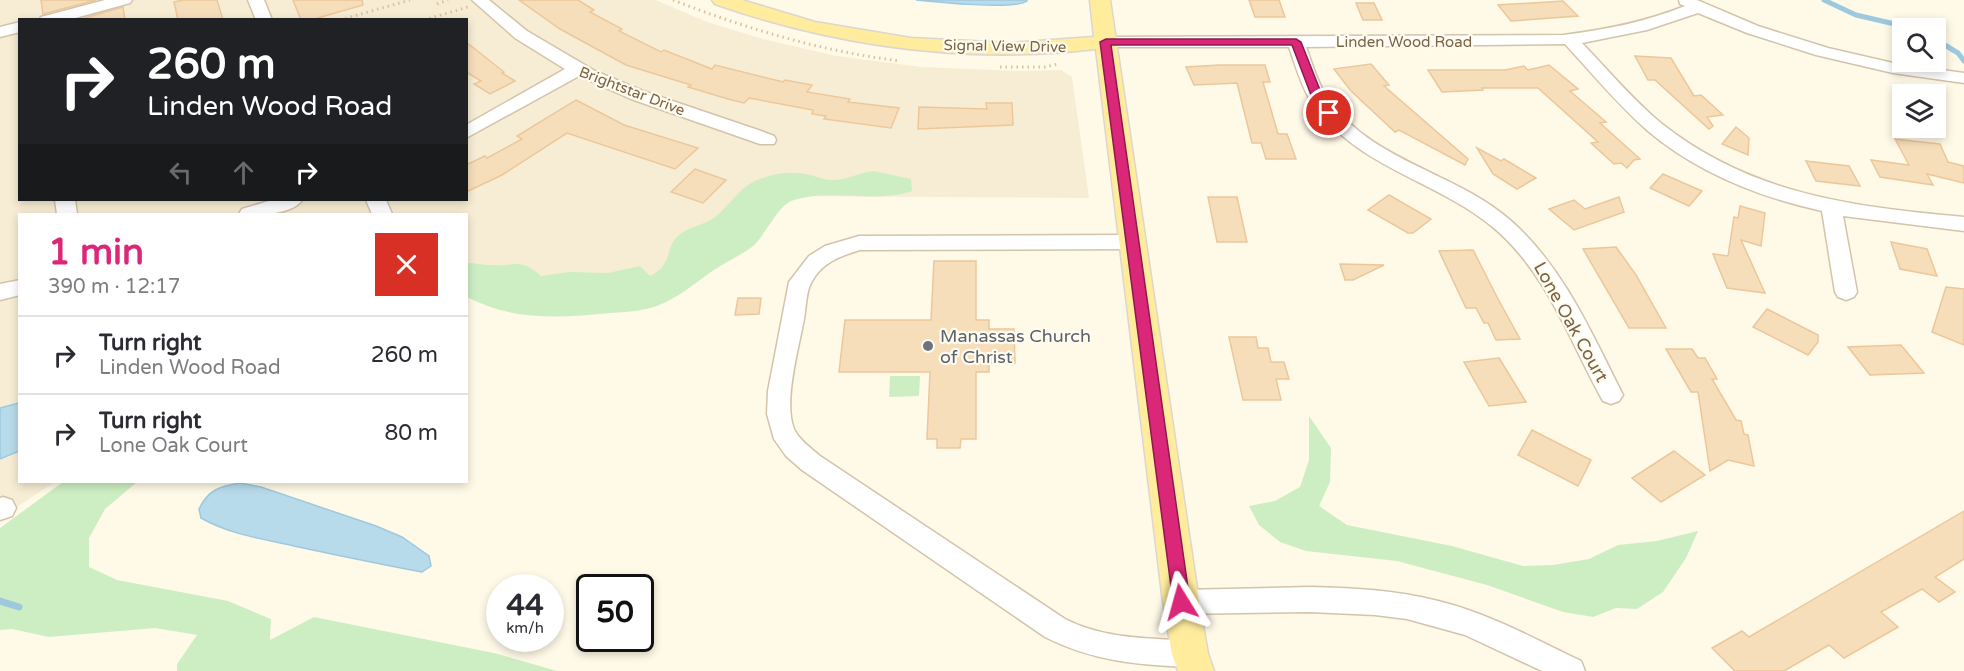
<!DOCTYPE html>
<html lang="en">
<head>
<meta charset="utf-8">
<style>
  :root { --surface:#fff; --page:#f2f2f3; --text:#2b2b33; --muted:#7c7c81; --line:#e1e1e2; --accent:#db2777 }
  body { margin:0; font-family:"Varela Round",sans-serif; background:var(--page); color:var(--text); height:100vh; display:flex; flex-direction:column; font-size:22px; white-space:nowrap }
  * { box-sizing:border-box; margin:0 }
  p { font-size:20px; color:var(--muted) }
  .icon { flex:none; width:33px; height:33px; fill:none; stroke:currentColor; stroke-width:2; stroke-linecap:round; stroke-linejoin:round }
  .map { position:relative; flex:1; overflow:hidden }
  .panel { position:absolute; left:18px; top:213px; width:450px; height:270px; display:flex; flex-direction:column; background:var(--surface); border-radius:0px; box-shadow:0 3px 9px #0003 }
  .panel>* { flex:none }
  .guide { position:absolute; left:18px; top:18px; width:450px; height:183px; border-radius:0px; box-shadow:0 3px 9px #0003; background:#202124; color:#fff; overflow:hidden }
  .controls { position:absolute; left:1892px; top:18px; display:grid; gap:12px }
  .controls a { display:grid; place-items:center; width:54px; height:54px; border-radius:0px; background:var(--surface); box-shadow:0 3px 9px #0003; font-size:30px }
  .speed { position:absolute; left:486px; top:574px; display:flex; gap:12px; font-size:30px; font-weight:700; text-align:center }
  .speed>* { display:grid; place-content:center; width:78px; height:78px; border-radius:50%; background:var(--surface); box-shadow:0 3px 9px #0003; line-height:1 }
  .speed small { font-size:15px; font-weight:400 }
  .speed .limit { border:3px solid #111; border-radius:9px; background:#fff; color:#111 }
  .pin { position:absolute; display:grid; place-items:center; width:51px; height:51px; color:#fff; margin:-26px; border:3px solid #fff; border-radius:50%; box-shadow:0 2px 6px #0007 }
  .me { position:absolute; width:66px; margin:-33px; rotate:352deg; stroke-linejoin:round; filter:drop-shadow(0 0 4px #0008) }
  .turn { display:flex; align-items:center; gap:21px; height:126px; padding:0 30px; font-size:27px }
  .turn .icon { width:78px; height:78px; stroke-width:2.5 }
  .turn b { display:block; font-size:42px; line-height:51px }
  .lanes { display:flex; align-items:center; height:57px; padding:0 30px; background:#0003; justify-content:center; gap:30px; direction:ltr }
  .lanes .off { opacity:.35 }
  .round { display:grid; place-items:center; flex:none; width:63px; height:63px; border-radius:0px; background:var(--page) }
  .summary { display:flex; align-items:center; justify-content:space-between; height:102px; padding:0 30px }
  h1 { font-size:36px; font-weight:700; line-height:45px; color:var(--accent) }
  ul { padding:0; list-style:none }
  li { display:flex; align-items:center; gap:18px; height:78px; padding:0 30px; border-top:2px solid var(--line) }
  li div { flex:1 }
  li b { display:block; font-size:22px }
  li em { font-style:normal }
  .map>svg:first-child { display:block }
</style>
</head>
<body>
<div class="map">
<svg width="1964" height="671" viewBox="0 0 1964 671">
  <rect width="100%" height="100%" fill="#fff9e7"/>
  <path fill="#f7edd4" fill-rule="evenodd" d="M0,0H656L707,22L763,39L836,56L922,67L1019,71L1061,70L1072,77L1089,198L782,196L704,273L467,291L466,214H20V482H55L0,518ZM20,20H466V200H20Z"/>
  <g fill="#cdeec3">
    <path d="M873,171L911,179L912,191C874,204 832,188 794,200C778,204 766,235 752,247C741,255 728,261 717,268C694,283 674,303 646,309C634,312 622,312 610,313C561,318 512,321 467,297V263C475,263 483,265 491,265C516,267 519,257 541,276L569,272L608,273L640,266L650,276C674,264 664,249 678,236C688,226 704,226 715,217C727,208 735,194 748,185C766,174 790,170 810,175C819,177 824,180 832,180C846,180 859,173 873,171Z"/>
    <polygon points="890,376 920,376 919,396 889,397"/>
    <polygon points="1309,416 1331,448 1330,482 1319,506 1347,525 1452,546 1523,566 1553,565 1589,559 1618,545 1657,541 1698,531 1686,558 1663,592 1637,609 1616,608 1593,617 1563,612 1487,585 1397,561 1306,551 1280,542 1259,525 1249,506 1275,501 1300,487 1309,460"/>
    <polygon points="63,482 137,482 105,509 89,538 89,567 117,580 228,601 271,619 270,640 314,617 494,653 557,671 177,671 177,664 197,635 155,628 49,637 12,629 0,630 0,528"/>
  </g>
  <g fill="#b8dbeb" stroke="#9dc9de" stroke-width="1.5">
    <path d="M916,0H1027V1C1015,10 935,2 916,0Z"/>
    <polygon points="19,403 19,451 0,459 0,408"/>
    <path d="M240,483L261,487L376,526L402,537L429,556L431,566L422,572C379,564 336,555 294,546C262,539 229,534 201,518L199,509C208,490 220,486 240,483Z"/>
  </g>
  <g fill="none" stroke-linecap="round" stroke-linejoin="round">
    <g stroke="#9dc9de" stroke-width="5">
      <polyline points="1824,0 1856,15 1912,28"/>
      <polyline points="1935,39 1958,53 1964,61"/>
    </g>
    <polyline stroke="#9dc9de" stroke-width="7" points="0,601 19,607"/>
  </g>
  <g fill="#f7debb" stroke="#ecc79a" stroke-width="1.5">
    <polygon points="41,0 96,0 43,14"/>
    <polygon points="183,0 217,0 223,20 178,20 174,2"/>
    <polygon points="293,0 362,0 363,5 311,20 301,20"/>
    <polygon points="519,0 578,0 594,10 590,12 622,29 619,31 661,52 664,50 712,69 715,65 783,82 785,80 812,85 807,92 850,99 848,102 899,108 891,128 824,119 826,116 812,114 813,110 749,98 744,103 728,99 688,87 691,85 626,65 560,29"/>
    <polygon points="1249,0 1279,0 1285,17 1255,17"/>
    <polygon points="1563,1 1578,16 1511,21 1498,5"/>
    <polygon points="1356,3 1374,3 1382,20 1363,20"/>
    <polygon points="123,7 125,20 78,20"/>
    <polygon points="466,42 504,72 502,73 515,81 490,94 474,84 481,81 466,72"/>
    <polygon points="1635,56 1671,58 1694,96 1701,95 1723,115 1707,117 1713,126 1709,129 1655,80 1648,80"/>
    <polygon points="1371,64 1389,85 1384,86 1468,159 1465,165 1399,130 1395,132 1351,91 1334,69"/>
    <polygon points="1220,65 1265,65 1270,82 1263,82 1278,134 1287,134 1296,159 1266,159 1261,143 1252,143 1237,83 1194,85 1186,67"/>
    <polygon points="1549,65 1578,89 1570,91 1606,122 1600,123 1640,159 1634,160 1627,168 1621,163 1614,164 1591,143 1598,142 1538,88 1482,88 1483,90 1442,92 1428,70 1505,70 1524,66 1528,70"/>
    <polygon points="576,100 624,125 698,148 675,169 567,133 502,175 466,192 466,165 485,156 487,158 522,139 517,136"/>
    <polygon points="986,103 1012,103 1013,125 918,129 919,107 987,109"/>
    <polygon points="1736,127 1749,138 1748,155 1722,144"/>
    <polygon points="1895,139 1940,144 1948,162 1964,166 1964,183 1927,174 1933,185 1880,177 1871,160 1909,165"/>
    <polygon points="1477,148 1501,161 1504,159 1536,178 1517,189 1493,174"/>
    <polygon points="1806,161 1849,166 1860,186 1816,181"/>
    <polygon points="695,169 726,180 703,203 671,192"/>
    <polygon points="1663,174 1702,191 1689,206 1650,188"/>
    <polygon points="1389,195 1431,219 1413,233 1408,233 1368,210"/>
    <polygon points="1208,197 1237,197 1247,242 1217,242"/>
    <polygon points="1619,197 1624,212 1574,230 1549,209 1574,200 1585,209"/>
    <polygon points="1740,206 1765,213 1761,246 1741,240 1765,293 1727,288 1713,254 1728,256 1734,217 1738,218"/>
    <polygon points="1891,242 1927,249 1937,276 1900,269"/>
    <polygon points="1616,247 1636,275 1666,328 1629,328 1583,249"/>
    <polygon points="1473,250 1497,297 1520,339 1496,340 1488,323 1484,323 1476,308 1466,308 1439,251"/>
    <polygon points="934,261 976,261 976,320 989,320 989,329 1014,329 1015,363 989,363 989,372 976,372 976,439 961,439 960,448 937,448 937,439 927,439 930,372 839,372 845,320 931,320"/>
    <polygon points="1340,264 1384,265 1353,280 1345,280"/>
    <polygon points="1946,287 1964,289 1964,345 1932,332"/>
    <polygon points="738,298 761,298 759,314 735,315"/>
    <polygon points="1767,309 1818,335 1818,342 1808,355 1753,327"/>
    <polygon points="1229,337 1256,337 1258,348 1268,348 1271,362 1284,362 1289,379 1276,379 1281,400 1243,400"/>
    <polygon points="1901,345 1924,373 1870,375 1848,347"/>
    <polygon points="1666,349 1692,349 1698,358 1705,358 1717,379 1712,379 1736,420 1741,421 1744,434 1748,435 1754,466 1728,460 1710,471 1698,392 1691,392"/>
    <polygon points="1499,358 1526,402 1489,406 1464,362"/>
    <polygon points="1532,430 1591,460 1578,486 1518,455"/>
    <polygon points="1674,451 1705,475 1661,502 1632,478"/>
    <polygon points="1964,511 1964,559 1935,577 1955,592 1939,602 1922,589 1881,612 1898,627 1844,658 1829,645 1784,671 1735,671 1712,648 1742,631 1749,637"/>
  </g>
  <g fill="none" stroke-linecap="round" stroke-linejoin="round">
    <defs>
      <g id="minor">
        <polygon points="105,0 132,0 130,3 68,20 39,20 41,17"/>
        <polygon points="248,0 264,0 272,20 256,20"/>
        <polygon points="472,0 489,0 527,31 595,71 643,91 761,131 774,136 776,140 774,144 760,144 631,99 579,76 466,138 466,125 565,69 515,38"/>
        <path d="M1679,0H1697L1758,26L1828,48L1893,63L1964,73V83L1893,73L1816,55L1747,33L1698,13L1647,30L1582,43C1608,70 1633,100 1662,124C1752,195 1854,207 1964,217V231L1843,216L1857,292L1854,297L1846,300L1838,297L1835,292L1822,211C1759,197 1698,173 1648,131C1618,105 1592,73 1565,44L1306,47C1312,63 1317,82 1327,97C1371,162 1454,171 1510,220C1563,266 1592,334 1623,395L1619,401L1611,404L1603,401C1570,342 1547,273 1494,228C1434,178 1354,168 1309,98C1300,82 1295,64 1289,47H1105L1097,42L1105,37L1563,35C1605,30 1645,22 1685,6L1680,4Z"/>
        <polygon points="20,22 20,32 0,37 0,27"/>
        <polygon points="55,200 75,200 77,214 57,214"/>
        <path d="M272,200H302C293,215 254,216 239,214L242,209Z"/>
        <polygon points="366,200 386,200 392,214 372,214"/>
        <path d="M1131,235L1138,237L1141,242L1138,247L1131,249L860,250C840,256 821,263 811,283C806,292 806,308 804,319C799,347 783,402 794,429C799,440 811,448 820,456L1065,619C1104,639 1147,638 1190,641L1200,645L1204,654L1200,663L1190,667C1138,665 1092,661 1045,637L802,470L786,456L774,439L767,414L768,391L789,282L809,256L825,246L859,236Z"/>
        <polygon points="20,280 20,295 0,300 0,284"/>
        <polygon points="3,497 12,500 16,508 12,516 0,520 0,498"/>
        <path d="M1310,587C1353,588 1396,590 1438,601C1488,613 1535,639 1581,661L1585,671H1542L1465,635L1407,619L1375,615L1310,612L1181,614L1171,611L1167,602L1171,593L1181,590Z"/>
      </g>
      <path id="major" d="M712,0H742L815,22L911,38L1010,43L1094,37L1090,0H1110L1199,602L1208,654L1214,671H1178L1172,654L1163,602L1096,49C966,64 838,47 715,4Z"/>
    </defs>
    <use href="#minor" stroke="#d3c3ab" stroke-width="3"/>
    <use href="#major" stroke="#ddd6cf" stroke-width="3"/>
    <g stroke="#ddc19d" stroke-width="3" stroke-dasharray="1.5 4" stroke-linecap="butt">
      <path d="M673,0C747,29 821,51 900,61"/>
      <polyline points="437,4 448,0"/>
      <polyline points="340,20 410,0"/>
      <polyline points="424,20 468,7"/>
      <polyline points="1000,67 1045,67 1058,64"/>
    </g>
    <use href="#minor" fill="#fff" fill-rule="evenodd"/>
    <use href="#major" fill="#ffec9d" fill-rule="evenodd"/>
  </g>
  <polygon fill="#db2777" stroke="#8e194d" stroke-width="1.5" points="1296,39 1301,42 1322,95 1334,113 1332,115 1325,115 1311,95 1292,45 1111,45 1190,602 1187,607 1181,609 1175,607 1173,602 1100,42 1106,39"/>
  <circle fill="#6b7280" stroke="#fffcef" stroke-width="2" cx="928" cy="346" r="6"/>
  <g text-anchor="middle" stroke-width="4.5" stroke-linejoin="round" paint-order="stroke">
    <g font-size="15" fill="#7c6347" stroke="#fffcef">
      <text x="1404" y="47">Linden Wood Road</text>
      <text transform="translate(1005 46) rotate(1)" y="5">Signal View Drive</text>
      <text transform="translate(632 91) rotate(21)" y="5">Brightstar Drive</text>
    </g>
    <g font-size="18" fill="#7c6347" stroke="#fffcef">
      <text transform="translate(1571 322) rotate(61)" y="6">Lone Oak Court</text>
    </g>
    <g font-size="18" fill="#5b616d" stroke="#fffcef" text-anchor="start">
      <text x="940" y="342">Manassas Church<tspan x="940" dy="21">of Christ</tspan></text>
    </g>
  </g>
</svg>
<div class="controls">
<a><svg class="icon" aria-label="search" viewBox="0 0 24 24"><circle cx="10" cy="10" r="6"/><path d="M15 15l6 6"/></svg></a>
<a><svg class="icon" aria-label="layers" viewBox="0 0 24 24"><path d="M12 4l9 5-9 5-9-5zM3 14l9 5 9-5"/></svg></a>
</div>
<div class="speed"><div>44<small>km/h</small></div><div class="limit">50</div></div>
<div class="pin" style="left:1329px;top:113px;background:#d93025"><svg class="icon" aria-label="arrive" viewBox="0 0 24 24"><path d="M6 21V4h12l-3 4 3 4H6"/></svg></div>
<svg class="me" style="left:1181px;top:602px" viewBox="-20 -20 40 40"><path d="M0-17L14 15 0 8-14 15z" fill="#db2777" stroke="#fff" stroke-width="4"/></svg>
<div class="guide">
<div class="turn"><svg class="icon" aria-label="right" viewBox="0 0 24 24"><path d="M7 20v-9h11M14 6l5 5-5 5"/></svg><div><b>260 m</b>Linden Wood Road</div></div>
<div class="lanes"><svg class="icon off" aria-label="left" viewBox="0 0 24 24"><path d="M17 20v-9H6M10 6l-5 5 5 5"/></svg><svg class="icon off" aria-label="ahead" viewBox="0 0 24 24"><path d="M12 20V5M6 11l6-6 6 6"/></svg><svg class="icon" aria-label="right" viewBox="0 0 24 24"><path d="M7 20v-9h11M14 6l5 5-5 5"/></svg></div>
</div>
<section class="panel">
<div class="summary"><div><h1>1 min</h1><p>390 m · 12:17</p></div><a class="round" style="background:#d93025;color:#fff"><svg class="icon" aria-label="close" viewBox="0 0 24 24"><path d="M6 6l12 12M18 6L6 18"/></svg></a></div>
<ul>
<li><svg class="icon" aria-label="right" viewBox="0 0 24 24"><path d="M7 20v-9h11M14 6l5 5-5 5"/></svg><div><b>Turn right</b><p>Linden Wood Road</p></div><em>260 m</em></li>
<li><svg class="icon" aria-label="right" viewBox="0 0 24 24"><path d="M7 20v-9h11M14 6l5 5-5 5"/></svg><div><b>Turn right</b><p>Lone Oak Court</p></div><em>80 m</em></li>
</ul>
</section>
</div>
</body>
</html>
